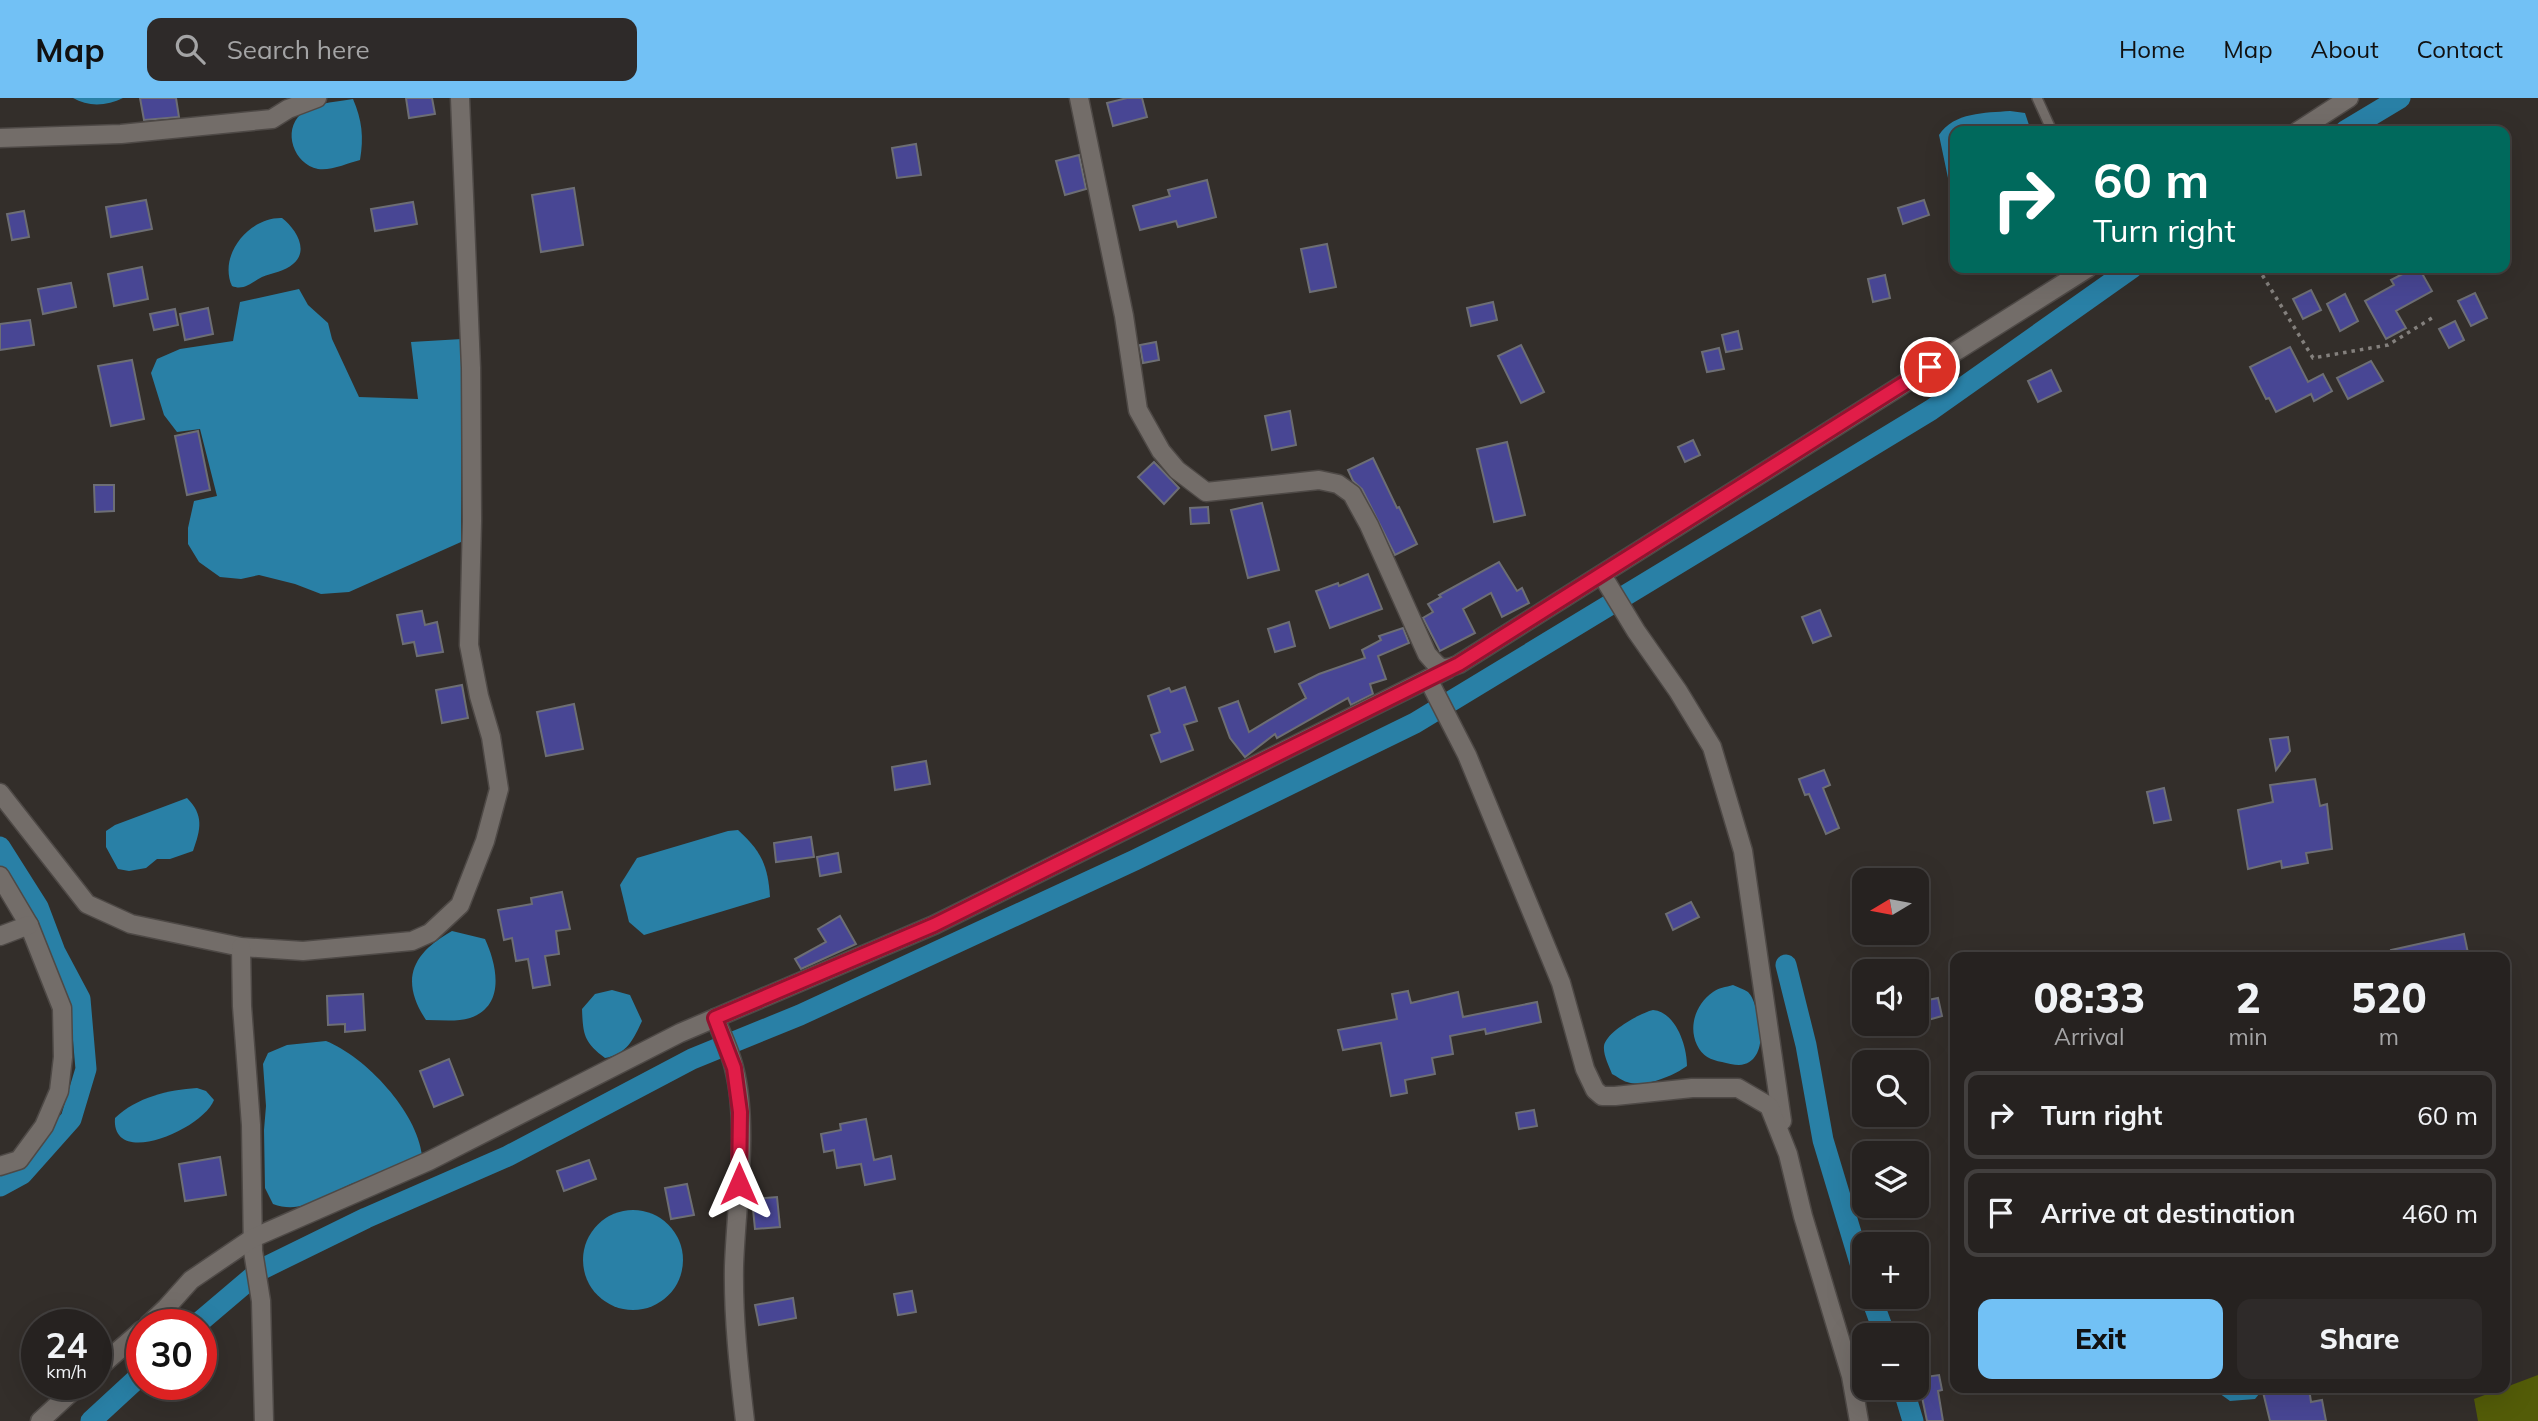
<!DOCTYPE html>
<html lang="en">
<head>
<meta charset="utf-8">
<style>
  :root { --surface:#262220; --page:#2e2a29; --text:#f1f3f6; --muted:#a4a4a5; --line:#423f3e; --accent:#72c1f5 }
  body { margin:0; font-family:Mulish,sans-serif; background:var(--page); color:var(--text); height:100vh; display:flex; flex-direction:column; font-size:26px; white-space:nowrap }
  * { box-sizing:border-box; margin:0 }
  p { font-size:23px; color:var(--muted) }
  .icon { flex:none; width:38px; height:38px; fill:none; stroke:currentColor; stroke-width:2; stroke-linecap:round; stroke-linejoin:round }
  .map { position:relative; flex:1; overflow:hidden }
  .drawer { position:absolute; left:1950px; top:854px; width:560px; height:441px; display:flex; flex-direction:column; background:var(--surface); border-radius:14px; box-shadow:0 7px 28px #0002,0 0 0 2px var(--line) }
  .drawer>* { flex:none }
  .top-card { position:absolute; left:1950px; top:28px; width:560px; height:147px; border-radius:14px; box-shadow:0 7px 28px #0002,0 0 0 2px var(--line); background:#00695c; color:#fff; overflow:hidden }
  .needle { width:46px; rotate:260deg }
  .controls { position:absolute; left:1852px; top:770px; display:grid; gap:14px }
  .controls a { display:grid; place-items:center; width:77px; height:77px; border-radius:14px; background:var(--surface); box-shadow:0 7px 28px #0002,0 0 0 2px var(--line); font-size:35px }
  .speed { position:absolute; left:21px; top:1211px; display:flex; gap:14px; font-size:35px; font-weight:700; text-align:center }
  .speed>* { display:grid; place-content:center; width:91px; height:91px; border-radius:50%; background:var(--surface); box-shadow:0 7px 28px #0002,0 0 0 2px var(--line); line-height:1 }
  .speed small { font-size:18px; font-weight:400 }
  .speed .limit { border:10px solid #d22; background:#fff; color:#111 }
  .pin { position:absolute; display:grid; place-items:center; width:60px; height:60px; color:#fff; margin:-30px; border:4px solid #fff; border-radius:50%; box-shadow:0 2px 7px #0007 }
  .me { position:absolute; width:77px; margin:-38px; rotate:0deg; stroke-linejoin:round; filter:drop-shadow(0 0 5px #0008) }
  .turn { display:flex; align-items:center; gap:24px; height:147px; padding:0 28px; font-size:32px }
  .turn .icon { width:91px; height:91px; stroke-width:2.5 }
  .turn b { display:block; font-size:49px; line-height:60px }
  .eta { display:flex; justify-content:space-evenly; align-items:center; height:119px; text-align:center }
  .eta b { font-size:42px; font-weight:800; line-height:49px }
  .primary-button { display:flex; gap:14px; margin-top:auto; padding:14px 28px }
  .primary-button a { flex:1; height:80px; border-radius:14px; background:var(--accent); color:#111; font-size:28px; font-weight:800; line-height:80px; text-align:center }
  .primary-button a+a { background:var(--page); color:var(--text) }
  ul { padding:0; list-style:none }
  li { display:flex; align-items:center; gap:21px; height:88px; margin:0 14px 10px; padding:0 14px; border:4px solid var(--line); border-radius:14px }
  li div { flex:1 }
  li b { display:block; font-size:26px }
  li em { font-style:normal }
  header { display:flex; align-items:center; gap:42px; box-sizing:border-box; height:98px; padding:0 35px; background:var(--accent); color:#111 }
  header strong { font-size:33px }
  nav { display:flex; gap:38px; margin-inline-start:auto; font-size:24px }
  .search { width:490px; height:63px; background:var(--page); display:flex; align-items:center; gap:18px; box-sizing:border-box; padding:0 24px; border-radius:14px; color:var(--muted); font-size:26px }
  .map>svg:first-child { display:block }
</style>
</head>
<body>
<header>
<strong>Map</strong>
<div class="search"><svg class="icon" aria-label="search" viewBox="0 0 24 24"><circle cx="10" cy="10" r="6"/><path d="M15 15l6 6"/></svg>Search here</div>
<nav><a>Home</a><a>Map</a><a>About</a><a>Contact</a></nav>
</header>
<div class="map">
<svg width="2538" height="1323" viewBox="0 0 2538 1323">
  <rect width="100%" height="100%" fill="#332e2a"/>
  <polygon fill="#535c08" points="2538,1277 2538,1323 2478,1323 2474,1301"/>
  <g fill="#2980a6">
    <path d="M73,0H123C107,8 88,9 73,0Z"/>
    <path d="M353,1C362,22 364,39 360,62C348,65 331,73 318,71C294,66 282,33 301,16C314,4 337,4 353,1Z"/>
    <path d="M2010,13L2025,15L2031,33H1955V86L1948,80L1939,37C1954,14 1985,15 2010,13Z"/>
    <path d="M282,120C295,130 310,152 293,166C285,173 272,175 262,179C252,184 244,193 232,188C218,157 249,119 282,120Z"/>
    <polygon points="299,191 308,207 328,225 332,241 359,299 418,301 411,244 462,241 461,444 349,494 321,496 295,486 259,477 241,481 220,479 199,464 188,446 188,430 194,403 217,398 200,331 177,334 164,317 151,275 157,261 180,251 233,243 240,204"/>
    <path d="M187,700C204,717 201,731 193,753L170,761H157L146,770L129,773L118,771L106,749V733L115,727Z"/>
    <path d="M738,732C761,753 768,767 770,799L644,837L629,824L620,787L637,760L728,733Z"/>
    <path d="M452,833L485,841C497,867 506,908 470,920C457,924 441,922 426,922C399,881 413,855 452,833Z"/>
    <path d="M1733,887C1737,889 1744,891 1748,894C1754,900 1756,911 1758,919C1763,935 1763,966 1739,967C1734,967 1727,965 1722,964C1711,962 1702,958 1697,947C1688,928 1696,906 1713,894C1718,890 1726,889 1733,887Z"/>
    <path d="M612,892L630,897L642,923C633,942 627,956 605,960C584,944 583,937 582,911L595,896Z"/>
    <path d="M1653,912C1676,914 1687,948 1687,968C1673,978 1645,990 1627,984C1622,983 1617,978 1612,976C1609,968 1603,957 1604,948C1606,934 1640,915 1653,912Z"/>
    <path d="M326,943C366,959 417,1014 422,1057C409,1064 396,1072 382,1076C372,1080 361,1082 351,1086C326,1097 302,1117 273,1106L265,1090L264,1032L266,1008L263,966L268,955L287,947Z"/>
    <path d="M197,990L206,993L214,1002C203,1031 111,1071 115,1020C137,999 168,992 197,990Z"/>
    <circle cx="633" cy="1162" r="50"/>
    <polygon points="2212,1290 2264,1290 2255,1301 2230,1303"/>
  </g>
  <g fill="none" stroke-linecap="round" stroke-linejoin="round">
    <g stroke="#2980a6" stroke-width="21">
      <polyline points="2345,33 2400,0"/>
      <polyline points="0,749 38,809 55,854 80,901 86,971 71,1021 22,1076 0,1088"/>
      <polyline points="1786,867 1806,947 1823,1042 1864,1178"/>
      <polyline points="1871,1199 1885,1237"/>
      <polyline points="196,1227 262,1171 366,1120 508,1058 692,961 800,917 1135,762 1415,625 1931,312 2132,170"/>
      <polyline points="1903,1290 1913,1323"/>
      <polyline points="91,1323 142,1276"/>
    </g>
  </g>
  <g fill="#484694" stroke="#6d6e74" stroke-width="2">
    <polygon points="140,0 176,0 179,19 144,22"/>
    <polygon points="406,0 432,0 435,16 409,20"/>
    <polygon points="1127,0 1142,0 1147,19 1113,28 1107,5"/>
    <polygon points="916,46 921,77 897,80 892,50"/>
    <polygon points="1079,57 1086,91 1065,97 1056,63"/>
    <polygon points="1207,82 1216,119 1178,129 1176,123 1140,132 1133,108 1170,98 1168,92"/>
    <polygon points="574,90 583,147 541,154 532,97"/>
    <polygon points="146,102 152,131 111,139 106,109"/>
    <polygon points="1924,102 1929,117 1903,126 1898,110"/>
    <polygon points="413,104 417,126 375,133 371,111"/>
    <polygon points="24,113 29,139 12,142 7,116"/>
    <polygon points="1327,146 1336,189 1310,194 1301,151"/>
    <polygon points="142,169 148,201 114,208 108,176"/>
    <polygon points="2414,170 2419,170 2432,193 2396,213 2406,230 2386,241 2365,203 2394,187 2391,182"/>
    <polygon points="1885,177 1890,200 1873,204 1868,181"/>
    <polygon points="71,185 76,209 43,216 38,191"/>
    <polygon points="2311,192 2321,212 2303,221 2293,201"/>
    <polygon points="2475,195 2487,220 2471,228 2458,203"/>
    <polygon points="2345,196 2358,223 2340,233 2327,206"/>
    <polygon points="1493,204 1497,222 1471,228 1467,210"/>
    <polygon points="208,210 213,236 185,242 180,216"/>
    <polygon points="175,211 178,227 154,232 150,216"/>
    <polygon points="30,222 34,247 0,252 0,226"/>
    <polygon points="2455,223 2464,242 2449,250 2439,231"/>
    <polygon points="1738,233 1742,251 1726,254 1722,237"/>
    <polygon points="1156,244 1159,262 1143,265 1140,247"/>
    <polygon points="1521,247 1544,294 1521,305 1498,258"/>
    <polygon points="2290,249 2308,284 2323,276 2332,293 2314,303 2311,296 2276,314 2269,300 2266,301 2250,269"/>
    <polygon points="1719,250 1724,271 1707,274 1702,254"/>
    <polygon points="132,262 144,321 111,328 98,268"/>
    <polygon points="2371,263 2383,283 2348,301 2337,280"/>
    <polygon points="2051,272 2061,293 2038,304 2028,283"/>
    <polygon points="1290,313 1296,347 1272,352 1265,318"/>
    <polygon points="198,333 210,392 187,397 175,338"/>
    <polygon points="1693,342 1700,357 1685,364 1678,349"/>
    <polygon points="1507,344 1525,417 1494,424 1477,351"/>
    <polygon points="1373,360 1397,410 1399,409 1417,446 1395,457 1362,391 1353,383 1348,372"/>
    <polygon points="1154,364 1179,390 1164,406 1138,379"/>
    <polygon points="94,387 114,387 114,413 95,414"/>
    <polygon points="1262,405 1279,472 1248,480 1231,412"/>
    <polygon points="1208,409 1209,425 1191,426 1190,410"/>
    <polygon points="1499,464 1517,493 1522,490 1529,505 1502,519 1491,495 1463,511 1475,535 1440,553 1423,520 1433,514 1428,506 1441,499 1439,497"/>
    <polygon points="1368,476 1382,511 1330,530 1316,493 1338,485 1339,488"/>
    <polygon points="1820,512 1831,538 1813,545 1802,519"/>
    <polygon points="422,513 425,527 437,524 443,554 417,558 414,544 403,546 397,517"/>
    <polygon points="1289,524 1295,548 1275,554 1268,531"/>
    <polygon points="1403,530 1409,545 1378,558 1386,581 1370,586 1373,596 1351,607 1348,600 1277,640 1275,636 1245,659 1230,640 1219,610 1238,603 1249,634 1306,600 1299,586 1319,576 1365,560 1362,552 1381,542 1379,538"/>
    <polygon points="462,587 468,620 442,625 436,592"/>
    <polygon points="1185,589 1197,623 1184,627 1193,652 1161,664 1151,637 1160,634 1148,598 1169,590 1171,594"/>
    <polygon points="574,606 583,651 546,658 537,614"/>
    <polygon points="2288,639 2290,653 2276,672 2270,641"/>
    <polygon points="926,663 930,686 895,692 892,669"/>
    <polygon points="1824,672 1830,687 1823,690 1839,730 1826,736 1809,696 1805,697 1799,681"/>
    <polygon points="2315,681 2320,708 2327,706 2332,751 2306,755 2308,765 2282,770 2281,763 2248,771 2238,712 2273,704 2270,687"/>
    <polygon points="2164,690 2171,722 2154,725 2147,694"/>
    <polygon points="811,739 814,759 776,764 774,745"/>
    <polygon points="838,755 841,774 820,778 817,759"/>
    <polygon points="562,794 570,831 556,833 559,856 545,858 550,887 533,890 528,861 516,863 512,840 504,842 498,812 532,806 531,800"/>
    <polygon points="1691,804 1699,819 1673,832 1666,816"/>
    <polygon points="840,818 856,846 801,871 795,861 826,844 818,831"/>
    <polygon points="2464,836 2468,855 2448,859 2392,859 2391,852"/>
    <polygon points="1408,893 1411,905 1458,894 1463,919 1537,904 1541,924 1486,936 1485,931 1450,938 1453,956 1432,960 1435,976 1405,982 1407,995 1391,998 1381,945 1343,952 1338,932 1397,921 1392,896"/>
    <polygon points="363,896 365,932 345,934 345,926 328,927 327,898"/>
    <polygon points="1938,900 1942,918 1928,922 1923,903"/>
    <polygon points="449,961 463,997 434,1009 420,973"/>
    <polygon points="1534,1012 1537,1028 1519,1031 1516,1015"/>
    <polygon points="866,1021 874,1062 891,1058 895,1081 865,1087 861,1066 837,1070 834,1052 824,1054 821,1036 841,1032 840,1026"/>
    <polygon points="220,1059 226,1097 185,1103 179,1066"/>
    <polygon points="589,1062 596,1081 564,1093 557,1073"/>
    <polygon points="687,1086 694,1117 671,1121 665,1090"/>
    <polygon points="777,1099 780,1129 755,1131 752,1101"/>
    <polygon points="912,1193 916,1214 898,1217 894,1196"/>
    <polygon points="793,1200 796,1220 759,1227 755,1207"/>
    <polygon points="1939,1277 1942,1292 1938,1293 1943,1323 1927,1323 1918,1280"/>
    <polygon points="2284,1290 2309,1290 2311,1304 2322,1302 2326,1323 2270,1323 2263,1294"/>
  </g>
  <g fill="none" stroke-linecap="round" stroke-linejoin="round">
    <defs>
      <polyline id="lane" points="2037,0 2052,33"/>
      <g id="street">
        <polyline points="0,40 121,36 272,21 288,11 317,0"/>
        <polyline points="1602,477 1636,533 1678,593 1712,649 1743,753 1782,1023"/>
        <polyline points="1428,581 1467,657 1561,885 1585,971 1595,992 1602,998 1615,998 1692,990 1738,990 1769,1008 1788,1056 1803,1118 1851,1278 1859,1323"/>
        <polyline points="0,695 87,806 131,826 241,849 303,853 412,843 430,835 460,807 485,743 499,691 491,639 479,598 469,547 472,423 471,270 460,0"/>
        <polyline points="0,778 29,827 62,910 63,959 59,993 44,1028 19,1062 0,1068"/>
        <polyline points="0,838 29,827"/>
        <polyline points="241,849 242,908 251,1027 253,1153 261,1203 264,1323"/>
        <path d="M715,920C722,937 730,953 734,970C749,1028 736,1108 734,1168C733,1219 739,1272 745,1323"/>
        <polyline points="148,1227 166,1210 191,1182 253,1140 429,1063 680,935 934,827 1448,571"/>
        <polyline points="96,1272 142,1232"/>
        <polyline points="40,1323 80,1286"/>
      </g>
      <g id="secondary">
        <path d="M1079,0L1124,218L1138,312L1161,353L1177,372L1206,394L1319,382L1338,386L1352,396L1369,427L1427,556C1439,570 1441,574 1459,566L2088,170"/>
        <polyline points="2298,33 2349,0"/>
      </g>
    </defs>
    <use href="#lane" stroke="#4e4946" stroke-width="12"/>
    <use href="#street" stroke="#4e4946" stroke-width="21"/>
    <use href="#secondary" stroke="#4e4946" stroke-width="21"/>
    <polyline stroke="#84807d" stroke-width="3.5" stroke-dasharray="3.5 5" stroke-linecap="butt" points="2258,170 2313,260 2388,247 2432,220"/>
    <use href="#lane" stroke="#736d69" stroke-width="9"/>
    <use href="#street" stroke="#736d69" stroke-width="18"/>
    <use href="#secondary" stroke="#736d69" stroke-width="18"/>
  </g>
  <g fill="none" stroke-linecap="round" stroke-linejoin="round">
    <defs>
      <polyline id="route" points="739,1086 740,1014 734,970 715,920 934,827 1459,566 1930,269"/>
    </defs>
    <use href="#route" stroke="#92132f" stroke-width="18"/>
    <use href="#route" stroke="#e11d48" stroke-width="12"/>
  </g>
</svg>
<div class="controls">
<a><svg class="needle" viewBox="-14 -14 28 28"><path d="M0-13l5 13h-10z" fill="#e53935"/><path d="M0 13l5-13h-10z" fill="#a4a4a5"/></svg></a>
<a><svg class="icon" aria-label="sound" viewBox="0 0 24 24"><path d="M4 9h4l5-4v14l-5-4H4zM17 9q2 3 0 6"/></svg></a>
<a><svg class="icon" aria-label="search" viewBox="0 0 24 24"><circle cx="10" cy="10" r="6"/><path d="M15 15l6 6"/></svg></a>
<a><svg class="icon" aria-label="layers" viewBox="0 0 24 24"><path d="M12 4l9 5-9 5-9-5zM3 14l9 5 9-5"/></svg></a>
<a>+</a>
<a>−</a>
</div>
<div class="speed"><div>24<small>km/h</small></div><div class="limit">30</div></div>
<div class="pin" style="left:1930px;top:269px;background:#d93025"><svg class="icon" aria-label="arrive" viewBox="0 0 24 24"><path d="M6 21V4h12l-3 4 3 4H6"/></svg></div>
<svg class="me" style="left:739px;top:1086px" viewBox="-20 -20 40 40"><path d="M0-17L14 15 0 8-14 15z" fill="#e11d48" stroke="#fff" stroke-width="4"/></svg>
<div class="top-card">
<div class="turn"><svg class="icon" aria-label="right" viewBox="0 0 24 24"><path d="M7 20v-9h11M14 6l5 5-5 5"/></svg><div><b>60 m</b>Turn right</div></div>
</div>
<section class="drawer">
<div class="eta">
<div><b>08:33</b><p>Arrival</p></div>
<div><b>2</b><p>min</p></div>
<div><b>520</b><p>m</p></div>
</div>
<ul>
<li><svg class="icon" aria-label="right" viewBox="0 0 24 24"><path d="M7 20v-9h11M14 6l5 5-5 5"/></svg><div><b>Turn right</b></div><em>60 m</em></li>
<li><svg class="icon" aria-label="arrive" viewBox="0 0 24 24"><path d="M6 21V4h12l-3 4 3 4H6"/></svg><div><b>Arrive at destination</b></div><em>460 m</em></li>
</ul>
<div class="primary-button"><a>Exit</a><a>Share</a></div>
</section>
</div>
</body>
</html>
